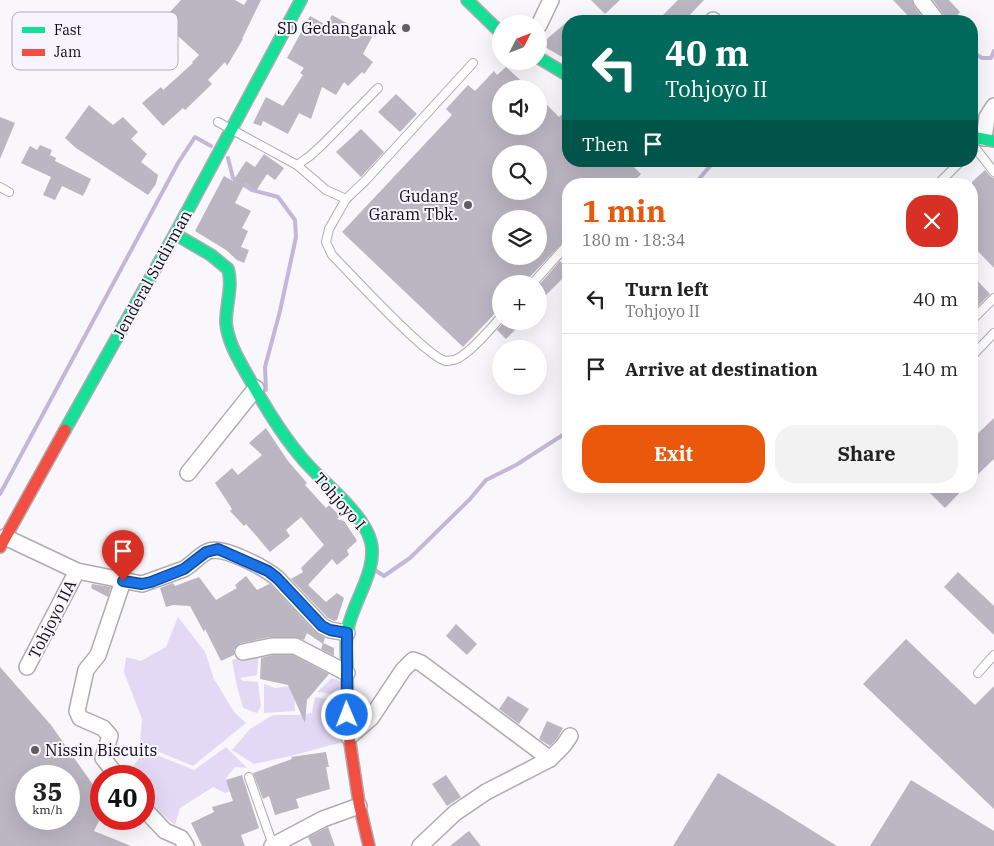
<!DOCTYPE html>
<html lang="en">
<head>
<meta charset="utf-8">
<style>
  :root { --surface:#fff; --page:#f2f2f2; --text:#222; --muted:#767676; --line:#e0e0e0; --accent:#ea580c }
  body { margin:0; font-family:"IBM Plex Serif",serif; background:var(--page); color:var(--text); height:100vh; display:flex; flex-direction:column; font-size:19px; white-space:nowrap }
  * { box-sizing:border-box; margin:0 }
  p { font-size:16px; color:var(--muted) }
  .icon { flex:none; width:28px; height:28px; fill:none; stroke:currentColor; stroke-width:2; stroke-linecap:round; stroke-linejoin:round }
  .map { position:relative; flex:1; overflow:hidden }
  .drawer { position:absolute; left:562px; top:178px; width:416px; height:315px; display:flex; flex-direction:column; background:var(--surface); border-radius:20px; box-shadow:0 5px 20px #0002 }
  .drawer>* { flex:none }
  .banner { position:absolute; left:562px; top:15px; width:416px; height:152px; border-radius:20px; box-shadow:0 5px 20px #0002; background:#00695c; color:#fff; overflow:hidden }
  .needle { width:32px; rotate:48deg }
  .fabs { position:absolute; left:492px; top:15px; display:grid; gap:10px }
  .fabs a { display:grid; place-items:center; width:55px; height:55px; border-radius:50%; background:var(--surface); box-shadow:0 5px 20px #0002; font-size:25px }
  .speed { position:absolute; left:15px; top:765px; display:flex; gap:10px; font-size:25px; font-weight:700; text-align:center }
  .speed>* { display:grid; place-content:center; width:65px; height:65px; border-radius:50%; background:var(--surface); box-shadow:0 5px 20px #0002; line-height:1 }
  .speed small { font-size:12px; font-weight:400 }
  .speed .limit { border:8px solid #d22; background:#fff; color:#111 }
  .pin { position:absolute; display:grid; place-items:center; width:42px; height:42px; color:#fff; margin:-51px -21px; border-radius:50% 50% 50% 0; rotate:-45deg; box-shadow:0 0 5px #0007 }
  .pin .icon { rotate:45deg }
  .me { position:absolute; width:55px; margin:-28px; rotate:359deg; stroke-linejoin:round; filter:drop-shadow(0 0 4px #0008) }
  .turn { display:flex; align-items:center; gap:18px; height:105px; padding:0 20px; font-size:22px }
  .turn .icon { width:65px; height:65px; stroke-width:2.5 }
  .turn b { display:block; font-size:35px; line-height:42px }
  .then { display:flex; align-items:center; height:48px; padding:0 20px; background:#0003; gap:10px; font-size:19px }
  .round { display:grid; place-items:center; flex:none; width:52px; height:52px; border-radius:20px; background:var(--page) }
  .head { display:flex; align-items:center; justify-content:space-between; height:85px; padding:0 20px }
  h1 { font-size:30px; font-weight:800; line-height:38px; color:var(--accent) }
  .primary-button { display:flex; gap:10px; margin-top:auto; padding:10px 20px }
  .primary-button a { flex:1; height:58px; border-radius:20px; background:var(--accent); color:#fff; font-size:20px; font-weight:800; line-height:58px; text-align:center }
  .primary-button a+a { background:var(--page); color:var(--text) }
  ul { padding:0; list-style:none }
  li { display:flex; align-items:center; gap:15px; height:70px; padding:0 20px; border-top:1px solid var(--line) }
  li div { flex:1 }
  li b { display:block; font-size:19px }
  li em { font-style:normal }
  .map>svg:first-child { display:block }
</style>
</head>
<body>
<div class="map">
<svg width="994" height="846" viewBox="0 0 994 846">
  <rect width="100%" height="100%" fill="#f9f6fc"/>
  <g fill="#e4d9f5">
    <polygon points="178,617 205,652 214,679 234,712 246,723 193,766 140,744 142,719 124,672 126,657 141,661 166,647"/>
    <polygon points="259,652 257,675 240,678 243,681 258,682 261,706 257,713 243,708 236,682 232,660"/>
    <polygon points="332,678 344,683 343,695 317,692"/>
    <polygon points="264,684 275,688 291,686 294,688 295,711 264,713"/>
    <polygon points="315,697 343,702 342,742 295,755 254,764 232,750 250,729 273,715 300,715 312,713"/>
    <polygon points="226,747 247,768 235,767 226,778 231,791 225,793 213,787 180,808 175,825 154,808 144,795 144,776 129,776 128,775 144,750 194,770"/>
  </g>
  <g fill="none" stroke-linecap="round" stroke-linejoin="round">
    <g stroke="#c4b6d9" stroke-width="4">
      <polyline points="972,52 982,58 991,58 994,51"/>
      <polyline points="228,158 233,178 252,190 278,197 295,220 296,237 280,311 265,367 266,390"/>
      <polyline points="695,184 710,166 715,161"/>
      <polyline points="0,494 178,163 195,137 211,146"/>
      <polyline points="375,570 384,576 410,558 470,499 486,480 516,465 569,431"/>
    </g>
  </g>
  <g fill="#bbb6c2" fill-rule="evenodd">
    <polygon points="181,0 235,0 244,5 247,0 261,0 242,39 243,39 227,66 225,62 208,80 212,84 185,110 183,108 163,126 142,103 161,87 163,90 193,63 192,62 199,55 178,36 150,66 134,51"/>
    <polygon points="591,0 620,0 605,14"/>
    <polygon points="678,0 704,0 684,21 670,21 663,15"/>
    <polygon points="893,0 912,0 914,6 925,21 913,21"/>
    <polygon points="933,0 949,0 960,12 957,15 961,21 946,21 944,15"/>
    <polygon points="332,15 372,37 363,54 373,62 364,74 362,72 348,86 344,82 336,95 322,87 311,119 299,113 288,134 263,121 261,126 253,123 266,97 283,106 303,75 300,73 304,68 287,58 310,16 326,25"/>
    <polygon points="569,20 569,61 545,47 539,46 539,34 542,34 547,39"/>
    <path d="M506,67L530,89H501V126H539V97L559,117L569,107V161H639L634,167L641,174L632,184H569V236L523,284H501V307L463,347L342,232L452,115L446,109L468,85L475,91L494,71L497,75ZM501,154H539V191H501ZM501,219H539V256H501Z"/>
    <polygon points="396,94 417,114 400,132 378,112"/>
    <polygon points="89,105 113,125 123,117 138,132 131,139 147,154 141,162 158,175 156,184 148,195 76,148 65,138"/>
    <polygon points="0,117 15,123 0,159"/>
    <polygon points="361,129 384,152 361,177 336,152"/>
    <polygon points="40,145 52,150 50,155 56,158 55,161 91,179 83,196 62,186 55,200 43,195 51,177 21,163 30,146 37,150"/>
    <polygon points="264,154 284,168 275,180 267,174 256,191 245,183 235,203 251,211 242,228 248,231 241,247 249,250 244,263 237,260 226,250 195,231 224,176 233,181 246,161 255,167"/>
    <polygon points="985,170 990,176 994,178 994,268 972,245 972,182"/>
    <polygon points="560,261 569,272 539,302 539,285"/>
    <polygon points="972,275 990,294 972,312"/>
    <polygon points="505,321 524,321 506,339 497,330"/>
    <polygon points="994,418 994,459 972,480 972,439"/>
    <polygon points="266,428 288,461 307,483 305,485 326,508 329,505 340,516 337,519 344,521 356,539 357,541 347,550 349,555 337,565 332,559 308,585 326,602 337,593 344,598 337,620 334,621 328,618 291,579 303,572 301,568 324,545 301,517 286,530 290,536 270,552 246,524 244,526 230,511 232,509 215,483 232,468 238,475 262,455 249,443"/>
    <polygon points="923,486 966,486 945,508"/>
    <polygon points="958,572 994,606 994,635 944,587"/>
    <polygon points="246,576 257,590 269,584 271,585 315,632 325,638 323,644 307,633 304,640 295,637 270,637 241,643 234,649 234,655 221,661 205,629 204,632 190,606 173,605 166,607 160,588 173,583 175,586 199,577 216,600 237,588 235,585"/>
    <polygon points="92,584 111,587 108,597 91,588"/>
    <polygon points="456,624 477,644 467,655 446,636"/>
    <polygon points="906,639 975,705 994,686 994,809 863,684"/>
    <polygon points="323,643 334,648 334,656 321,649"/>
    <polygon points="273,655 293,655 329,674 307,700 305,723 288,685 260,679 261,658"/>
    <path d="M0,667L51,725L96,789L98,802L101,805V817L94,831L131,846H0ZM26,776H69V819H26Z"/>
    <polygon points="508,696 529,709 519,724 499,709"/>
    <polygon points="547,721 563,728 556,740 550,746 539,739"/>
    <polygon points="326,752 329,767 326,767 330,789 296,799 299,808 275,815 269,796 263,799 253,773 292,759 291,757"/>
    <polygon points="718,773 768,803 837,846 673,846"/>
    <polygon points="242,775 259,828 241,835 245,846 202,846 191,823 214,812 212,807 233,801 226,780"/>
    <polygon points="446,775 461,797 447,806 432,784"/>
    <polygon points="911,780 994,831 994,846 870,846"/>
    <polygon points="328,827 335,846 312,846 308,837"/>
    <polygon points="469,831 481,846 450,846 465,834"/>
  </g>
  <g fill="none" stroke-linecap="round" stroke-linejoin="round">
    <defs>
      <g id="lane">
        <polyline points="218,122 297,165 310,156 323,144 378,88"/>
        <polyline points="977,150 994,172"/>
        <polyline points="297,165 326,190 346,199 366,180 473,63"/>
        <polyline points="938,184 961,161"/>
        <polyline points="0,187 9,192"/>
        <path d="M346,199L329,229L326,242L332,255C350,273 427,358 446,361C447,361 453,360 454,360C468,356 491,328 501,317"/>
        <polyline points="532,284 567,245"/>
        <polyline points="972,320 994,298"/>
        <polyline points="974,354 994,333"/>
        <polyline points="978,673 994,655"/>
        <polyline points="249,777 273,845"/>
      </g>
      <g id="street">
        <polyline points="921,0 937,21"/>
        <polyline points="713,21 713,20"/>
        <polyline points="539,25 551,0"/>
        <polyline points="984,138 987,117 994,106"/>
        <polyline points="188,473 256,388"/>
        <path d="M5,537L77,571L142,584L184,569C193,564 200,554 209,551C224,546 265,568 277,578L322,626L330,630L347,633"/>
        <polyline points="243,652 272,646 295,646 347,673"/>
        <polyline points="27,667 77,571"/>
        <polyline points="349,737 371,718 403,670 413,660 421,663 550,759"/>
        <polyline points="117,776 103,758 110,736 103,728 80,718 77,711 86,670 98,655 123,581"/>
        <polyline points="144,809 165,831 181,838 186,846"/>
        <polyline points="272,846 323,819 359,806"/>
        <polyline points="420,846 455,813 486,792 550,759 563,746 570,736"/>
      </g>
      <g id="fast">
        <polyline points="467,0 501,33"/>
        <polyline points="539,58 569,76"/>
        <polyline points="972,137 994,141"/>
        <path d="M175,234L211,255L228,269C233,286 226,304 226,322C227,339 237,357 245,371C262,401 279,431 301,457C321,482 363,511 371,542C378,571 351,604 347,633C345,645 347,658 347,671C347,695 348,719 350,743"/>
        <polyline points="65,430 175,234 301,0"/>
      </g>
      <g id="jam">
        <polyline points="0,547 65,430"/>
        <polyline points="350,743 359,803 369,846"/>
      </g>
    </defs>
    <use href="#lane" stroke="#aeabb1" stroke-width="10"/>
    <use href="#street" stroke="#aeabb1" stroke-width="18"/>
    <use href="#fast" stroke="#aeabb1" stroke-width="14"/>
    <use href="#jam" stroke="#aeabb1" stroke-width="14"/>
    <use href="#lane" stroke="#fefeff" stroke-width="8"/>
    <use href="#street" stroke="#fefeff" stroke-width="15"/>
    <use href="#fast" stroke="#16e098" stroke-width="11"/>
    <use href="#jam" stroke="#f24e42" stroke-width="11"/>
  </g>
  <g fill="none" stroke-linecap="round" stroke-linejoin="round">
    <defs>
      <polyline id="route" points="123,581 142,584 151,582 184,569 206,552 218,549 268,571 277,578 322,626 330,630 347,633 347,715"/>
    </defs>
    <use href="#route" stroke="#114b97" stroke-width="12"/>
    <use href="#route" stroke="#1a73e8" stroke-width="9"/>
  </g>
  <g fill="#605d65" stroke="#f8f4fe" stroke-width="2">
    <circle cx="406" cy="28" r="5"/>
    <circle cx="468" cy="205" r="5"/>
    <circle cx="35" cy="750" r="5"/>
  </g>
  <g text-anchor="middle" stroke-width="4" stroke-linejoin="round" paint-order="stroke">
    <g font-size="16" fill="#0e0b13" stroke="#f8f4fe" text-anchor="end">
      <text x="396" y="34">SD Gedanganak</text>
      <text x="458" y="202">Gudang<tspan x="458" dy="18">Garam Tbk.</tspan></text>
      <text x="45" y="756" text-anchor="start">Nissin Biscuits</text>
    </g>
    <g font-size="16" fill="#0e0b13" stroke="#f8f4fe">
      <text transform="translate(152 274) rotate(-61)" y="6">Jenderal Sudirman</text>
      <text transform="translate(340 501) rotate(49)" y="6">Tohjoyo I</text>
      <text transform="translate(52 619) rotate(-63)" y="6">Tohjoyo IIA</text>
    </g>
  </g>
  <rect x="12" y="12" width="166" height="58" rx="8" fill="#f8f4fe" stroke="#b2aeb8" stroke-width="1"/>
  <rect x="22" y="27" width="23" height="6" fill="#16e098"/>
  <rect x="22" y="49" width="23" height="7" fill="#f24e42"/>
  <g font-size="14" fill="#0e0b13">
    <text x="54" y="35">Fast</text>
    <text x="54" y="57">Jam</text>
  </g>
</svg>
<div class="fabs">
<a><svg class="needle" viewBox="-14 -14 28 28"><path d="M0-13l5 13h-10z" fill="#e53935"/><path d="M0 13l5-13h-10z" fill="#767676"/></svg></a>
<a><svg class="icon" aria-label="sound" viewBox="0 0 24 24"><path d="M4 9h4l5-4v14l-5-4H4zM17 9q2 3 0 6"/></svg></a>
<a><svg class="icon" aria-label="search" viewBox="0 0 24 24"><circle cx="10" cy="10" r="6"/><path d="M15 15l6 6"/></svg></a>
<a><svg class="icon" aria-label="layers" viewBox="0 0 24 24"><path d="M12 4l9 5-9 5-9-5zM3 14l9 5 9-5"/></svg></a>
<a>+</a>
<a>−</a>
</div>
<div class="speed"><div>35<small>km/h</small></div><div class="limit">40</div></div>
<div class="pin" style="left:123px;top:581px;background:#d93025"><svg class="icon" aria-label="arrive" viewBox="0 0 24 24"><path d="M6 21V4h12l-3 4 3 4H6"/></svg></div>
<svg class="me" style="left:347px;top:715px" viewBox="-20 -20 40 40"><circle r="17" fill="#1a73e8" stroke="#fff" stroke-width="3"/><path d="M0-11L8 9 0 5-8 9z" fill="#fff"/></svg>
<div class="banner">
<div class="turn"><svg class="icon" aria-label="left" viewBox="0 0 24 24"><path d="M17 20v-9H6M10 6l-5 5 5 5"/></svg><div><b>40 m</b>Tohjoyo II</div></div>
<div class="then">Then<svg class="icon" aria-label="arrive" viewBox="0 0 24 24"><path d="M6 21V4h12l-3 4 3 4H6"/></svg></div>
</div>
<section class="drawer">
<div class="head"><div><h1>1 min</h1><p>180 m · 18:34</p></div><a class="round" style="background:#d93025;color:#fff"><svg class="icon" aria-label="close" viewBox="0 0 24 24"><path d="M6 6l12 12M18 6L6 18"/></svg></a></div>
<ul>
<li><svg class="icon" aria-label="left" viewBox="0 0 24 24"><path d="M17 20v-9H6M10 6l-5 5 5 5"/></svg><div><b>Turn left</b><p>Tohjoyo II</p></div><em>40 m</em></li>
<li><svg class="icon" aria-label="arrive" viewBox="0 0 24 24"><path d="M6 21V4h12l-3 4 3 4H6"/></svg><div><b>Arrive at destination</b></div><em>140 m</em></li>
</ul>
<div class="primary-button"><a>Exit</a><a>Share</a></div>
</section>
</div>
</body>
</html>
